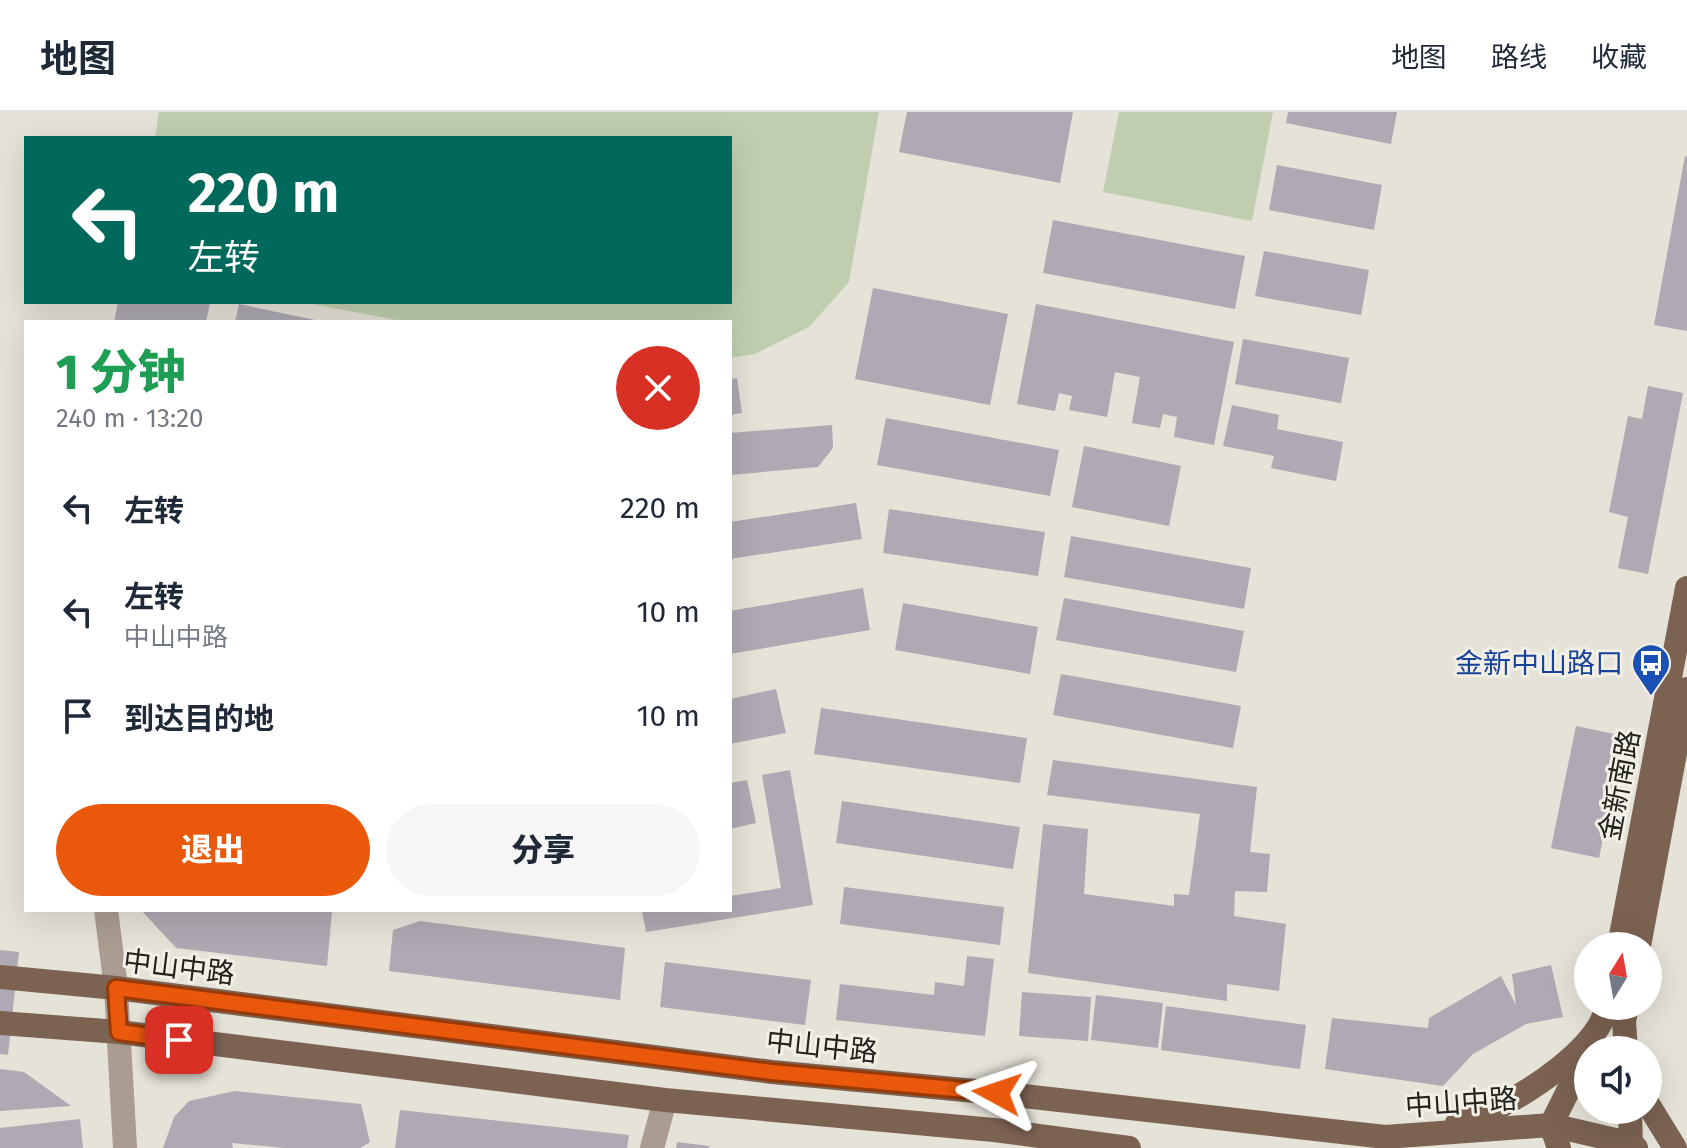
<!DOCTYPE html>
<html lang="zh">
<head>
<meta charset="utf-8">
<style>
  :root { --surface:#fff; --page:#f6f6f7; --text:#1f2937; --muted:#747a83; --line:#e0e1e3; --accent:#ea580c }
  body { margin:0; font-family:"Fira Sans","Noto Sans SC",sans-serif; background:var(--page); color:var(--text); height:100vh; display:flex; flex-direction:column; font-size:30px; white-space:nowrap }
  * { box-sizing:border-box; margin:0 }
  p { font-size:26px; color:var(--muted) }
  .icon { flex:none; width:44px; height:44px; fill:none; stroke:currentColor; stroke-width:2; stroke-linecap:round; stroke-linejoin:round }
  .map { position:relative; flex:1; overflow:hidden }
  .details { position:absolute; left:24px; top:208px; width:708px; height:592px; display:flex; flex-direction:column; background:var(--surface); border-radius:0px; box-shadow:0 8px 32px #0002 }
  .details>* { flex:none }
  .hud { position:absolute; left:24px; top:24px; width:708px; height:168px; border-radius:0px; box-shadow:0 8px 32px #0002; background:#00695c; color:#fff; overflow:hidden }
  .needle { width:52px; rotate:11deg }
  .fabs { position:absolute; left:1574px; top:820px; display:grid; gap:16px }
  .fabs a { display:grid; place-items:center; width:88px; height:88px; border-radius:50%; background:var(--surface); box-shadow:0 8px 32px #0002; font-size:40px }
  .pin { position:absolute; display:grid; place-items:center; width:68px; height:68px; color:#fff; margin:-34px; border-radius:16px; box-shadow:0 4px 12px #0006 }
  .me { position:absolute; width:88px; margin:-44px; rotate:275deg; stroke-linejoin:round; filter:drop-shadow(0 0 6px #0008) }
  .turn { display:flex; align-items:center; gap:28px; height:168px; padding:0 32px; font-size:36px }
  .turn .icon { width:104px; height:104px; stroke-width:2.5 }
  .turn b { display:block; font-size:56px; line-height:68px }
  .round { display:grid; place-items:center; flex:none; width:84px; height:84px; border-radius:42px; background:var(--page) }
  .head { display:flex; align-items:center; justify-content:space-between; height:136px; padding:0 32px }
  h1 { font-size:48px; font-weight:800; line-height:60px; color:#1e9e55 }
  .primary-button { display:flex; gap:16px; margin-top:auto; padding:16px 32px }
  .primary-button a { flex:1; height:92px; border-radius:48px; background:var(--accent); color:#fff; font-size:32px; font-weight:800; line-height:92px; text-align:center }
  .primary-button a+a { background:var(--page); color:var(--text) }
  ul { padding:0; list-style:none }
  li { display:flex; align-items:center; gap:24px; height:104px; padding:0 32px }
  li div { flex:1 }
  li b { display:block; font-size:30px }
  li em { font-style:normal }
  header { display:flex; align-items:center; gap:48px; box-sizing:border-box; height:112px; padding:0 40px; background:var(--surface); border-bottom:2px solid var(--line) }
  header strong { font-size:38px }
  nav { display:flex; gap:44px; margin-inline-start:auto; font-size:28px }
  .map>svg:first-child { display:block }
</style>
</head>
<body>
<header>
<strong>地图</strong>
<nav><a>地图</a><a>路线</a><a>收藏</a></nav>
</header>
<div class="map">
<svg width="1687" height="1036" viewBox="0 0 1687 1036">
  <rect width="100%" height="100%" fill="#e5e2d8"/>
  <g fill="#c0ceaf">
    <polygon points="159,0 879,0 849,170 809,215 755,242 730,246 730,210 407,210 302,190 730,190 730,26 155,26"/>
    <polygon points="1119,0 1273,0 1252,109 1103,80"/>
  </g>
  <g fill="#aea9b2">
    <polygon points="907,0 1073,0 1060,71 899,40"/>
    <polygon points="1288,0 1397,0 1391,32 1286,11"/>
    <polygon points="1685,44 1687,45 1687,219 1654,213"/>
    <polygon points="1277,53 1382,73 1374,118 1269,98"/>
    <polygon points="1053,108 1245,144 1235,197 1043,161"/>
    <polygon points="1264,139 1369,158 1361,203 1255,184"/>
    <polygon points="873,176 1008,202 990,293 855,267"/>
    <polygon points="118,190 207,190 210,191 206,210 114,210"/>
    <polygon points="239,192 320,209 320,210 235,210"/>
    <polygon points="1036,192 1234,230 1214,333 1174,325 1177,305 1163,302 1160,316 1132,311 1140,265 1115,260 1107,305 1069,298 1072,284 1059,281 1055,299 1017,292"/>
    <polygon points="1243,227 1349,246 1341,291 1235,272"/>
    <polygon points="737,266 742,301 730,303 730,267"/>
    <polygon points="1648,274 1683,281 1648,462 1618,456 1628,405 1609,400 1628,304 1642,307"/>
    <polygon points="1232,293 1279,303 1277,317 1343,330 1336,369 1271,356 1274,344 1223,334"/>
    <polygon points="886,306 1059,338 1050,384 877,353"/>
    <polygon points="832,313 833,336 818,355 730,363 730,321"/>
    <polygon points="1084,334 1181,354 1169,414 1072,395"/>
    <polygon points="856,391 862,427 730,447 730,410"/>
    <polygon points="889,397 1045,420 1038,464 883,441"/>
    <polygon points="1071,424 1251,456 1244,497 1064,465"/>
    <polygon points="863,476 870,518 730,542 730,499"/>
    <polygon points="1064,486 1244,519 1236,560 1056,528"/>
    <polygon points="903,491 1038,515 1030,562 895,538"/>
    <polygon points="1061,562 1241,594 1233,636 1053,603"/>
    <polygon points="776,577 786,621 730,632 730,587"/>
    <polygon points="821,596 1027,626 1020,671 814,642"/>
    <polygon points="1576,614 1624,624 1599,746 1551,736"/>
    <polygon points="1053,648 1257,675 1250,740 1270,742 1267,780 1235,779 1234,804 1286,812 1279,879 1227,872 1227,889 1028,861 1043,712 1088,717 1084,782 1174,794 1174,782 1189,783 1200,702 1047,683"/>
    <polygon points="790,658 813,793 646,820 642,799 730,798 730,784 781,776 762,663"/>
    <polygon points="747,668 756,711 730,717 730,671"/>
    <polygon points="842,689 1020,715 1013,757 836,731"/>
    <polygon points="844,775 1004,795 1000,833 840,812"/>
    <polygon points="141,798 332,800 327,854 176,836"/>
    <polygon points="420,809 625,836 620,888 389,859 393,818"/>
    <polygon points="0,838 19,840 8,943 0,942"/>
    <polygon points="967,844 994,847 985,924 836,908 840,872 934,883 935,870 964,874"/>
    <polygon points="665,850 811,868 805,913 660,895"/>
    <polygon points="1551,853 1563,905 1526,912 1473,942 1443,974 1325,957 1332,906 1428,916 1429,906 1501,864 1516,893 1512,862"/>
    <polygon points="1022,880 1091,885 1088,929 1019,924"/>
    <polygon points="1096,883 1163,891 1158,936 1091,928"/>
    <polygon points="1166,894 1306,913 1300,957 1161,938"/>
    <polygon points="0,957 24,960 71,994 0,999"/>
    <polygon points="235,979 361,992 370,1030 360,1036 284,1036 232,1031 233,1036 163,1036 174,1005 189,989"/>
    <polygon points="400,998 629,1023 627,1036 395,1036"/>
    <polygon points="80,1007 83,1036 0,1036 0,1016"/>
    <polygon points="677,1030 709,1034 709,1036 676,1036"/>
  </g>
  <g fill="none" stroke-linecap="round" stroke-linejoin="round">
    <g stroke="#ab9c92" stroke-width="24">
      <polyline points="106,798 116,876 125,1036"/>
      <polyline points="652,1036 665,988"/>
    </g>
    <g stroke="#7b6251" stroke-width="24">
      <polyline points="1619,834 1687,476"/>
      <polyline points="1639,834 1687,577"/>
      <polyline points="0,865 116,876 772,960 997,981 1385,1025 1551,1013 1632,1032 1636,1036"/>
      <polyline points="0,911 119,920 665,988 994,1018 1129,1036"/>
      <polyline points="1626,938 1624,910 1627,894"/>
      <polyline points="1648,992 1675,1036"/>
      <polyline points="1630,998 1631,1036"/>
      <path d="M1457,1011C1468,1007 1482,1004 1493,998C1529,980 1599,936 1607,894"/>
      <polyline points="1559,1036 1551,1013 1588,939"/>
    </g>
  </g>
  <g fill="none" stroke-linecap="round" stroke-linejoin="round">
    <defs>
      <polyline id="route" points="179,928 119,920 116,876 772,960 997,981"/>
    </defs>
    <use href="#route" stroke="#983908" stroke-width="20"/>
    <use href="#route" stroke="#ea580c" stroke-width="14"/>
  </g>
  <defs>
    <symbol id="bus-pin" viewBox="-11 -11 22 30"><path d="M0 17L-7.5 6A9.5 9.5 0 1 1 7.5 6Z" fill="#1a4fb4" stroke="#f2efe6"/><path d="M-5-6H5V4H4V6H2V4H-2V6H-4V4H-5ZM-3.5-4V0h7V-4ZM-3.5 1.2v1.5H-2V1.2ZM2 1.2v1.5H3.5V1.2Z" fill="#fff"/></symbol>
  </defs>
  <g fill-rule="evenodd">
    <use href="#bus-pin" x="1629" y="529" width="44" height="60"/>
  </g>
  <g text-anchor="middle" stroke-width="6" stroke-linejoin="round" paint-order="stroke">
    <g font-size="28" fill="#164399" stroke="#f2efe6" text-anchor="end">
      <text x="1623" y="561">金新中山路口</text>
    </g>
    <g font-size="28" fill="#22211d" stroke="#f2efe6">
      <text transform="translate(1619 673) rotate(-79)" y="10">金新南路</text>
      <text transform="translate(179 855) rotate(7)" y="10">中山中路</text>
      <text transform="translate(822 934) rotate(6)" y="10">中山中路</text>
      <text transform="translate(1461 990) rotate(-4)" y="10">中山中路</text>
    </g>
  </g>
</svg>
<div class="fabs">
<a><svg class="needle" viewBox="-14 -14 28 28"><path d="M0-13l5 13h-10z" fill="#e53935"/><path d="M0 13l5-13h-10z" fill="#747a83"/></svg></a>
<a><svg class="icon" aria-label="sound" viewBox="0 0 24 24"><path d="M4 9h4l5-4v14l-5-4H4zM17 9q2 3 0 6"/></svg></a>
</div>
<div class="pin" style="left:179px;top:928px;background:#d93025"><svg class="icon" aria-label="arrive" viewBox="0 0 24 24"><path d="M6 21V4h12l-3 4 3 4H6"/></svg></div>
<svg class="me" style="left:997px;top:981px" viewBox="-20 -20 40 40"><path d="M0-17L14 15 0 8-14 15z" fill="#ea580c" stroke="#fff" stroke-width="4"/></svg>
<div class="hud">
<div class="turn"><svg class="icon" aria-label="left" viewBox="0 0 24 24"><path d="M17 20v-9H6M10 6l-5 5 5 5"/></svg><div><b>220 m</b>左转</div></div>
</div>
<section class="details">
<div class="head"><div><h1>1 分钟</h1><p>240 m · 13:20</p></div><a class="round" style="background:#d93025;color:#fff"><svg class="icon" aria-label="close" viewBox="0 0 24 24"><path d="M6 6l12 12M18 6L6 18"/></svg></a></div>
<ul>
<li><svg class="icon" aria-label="left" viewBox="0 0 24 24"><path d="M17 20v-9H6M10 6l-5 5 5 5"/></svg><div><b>左转</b></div><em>220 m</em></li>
<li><svg class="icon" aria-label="left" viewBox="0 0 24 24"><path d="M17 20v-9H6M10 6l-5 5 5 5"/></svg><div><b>左转</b><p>中山中路</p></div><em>10 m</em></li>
<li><svg class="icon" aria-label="arrive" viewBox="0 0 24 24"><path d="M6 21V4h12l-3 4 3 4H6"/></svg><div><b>到达目的地</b></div><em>10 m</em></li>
</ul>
<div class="primary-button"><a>退出</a><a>分享</a></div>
</section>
</div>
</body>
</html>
